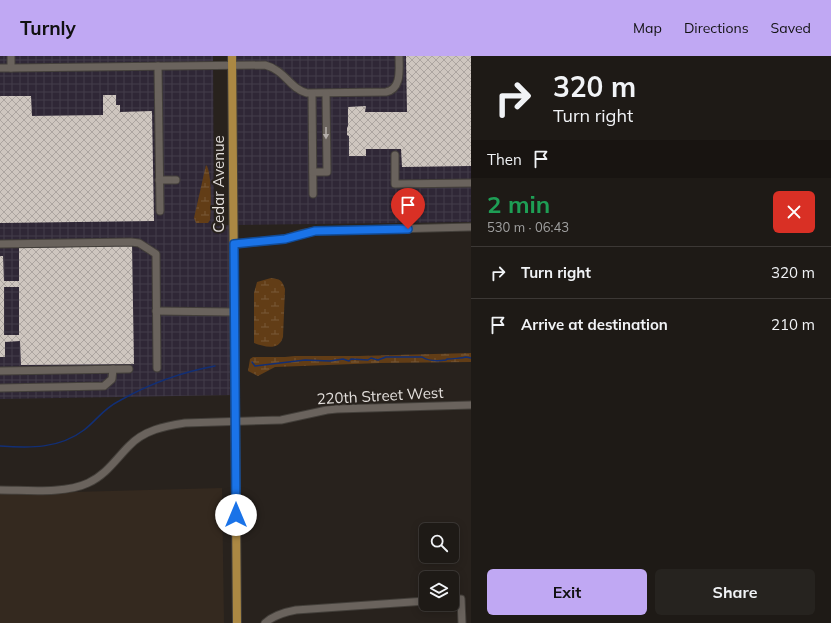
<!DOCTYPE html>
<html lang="en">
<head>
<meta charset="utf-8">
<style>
  :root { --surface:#1e1a16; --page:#26231f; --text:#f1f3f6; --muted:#a1a1a1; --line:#3c3835; --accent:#c0a8f3 }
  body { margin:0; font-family:Mulish,sans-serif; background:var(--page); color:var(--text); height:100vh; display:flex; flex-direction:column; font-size:15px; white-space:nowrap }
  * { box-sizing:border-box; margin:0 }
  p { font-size:13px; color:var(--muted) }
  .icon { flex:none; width:22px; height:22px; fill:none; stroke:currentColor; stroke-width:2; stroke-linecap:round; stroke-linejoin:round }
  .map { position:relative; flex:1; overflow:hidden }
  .details { display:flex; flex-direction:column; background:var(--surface); width:360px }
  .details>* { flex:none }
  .hud { background:#1e1a16; color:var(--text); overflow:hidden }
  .controls { position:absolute; left:419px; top:467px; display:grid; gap:8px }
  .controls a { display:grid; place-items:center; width:40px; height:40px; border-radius:6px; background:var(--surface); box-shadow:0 2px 10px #0003,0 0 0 1px var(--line); font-size:20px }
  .pin { position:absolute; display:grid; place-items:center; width:34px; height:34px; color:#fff; margin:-41px -17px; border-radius:50% 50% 50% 0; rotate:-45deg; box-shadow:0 0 4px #0007 }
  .pin .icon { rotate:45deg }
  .me { position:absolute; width:44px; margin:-22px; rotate:0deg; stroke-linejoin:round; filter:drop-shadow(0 0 3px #0008) }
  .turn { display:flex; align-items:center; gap:14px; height:84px; padding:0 16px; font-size:18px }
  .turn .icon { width:52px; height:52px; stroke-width:2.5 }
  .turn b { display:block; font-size:28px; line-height:34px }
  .then { display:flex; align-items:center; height:38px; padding:0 16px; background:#0003; gap:8px; font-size:15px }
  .round { display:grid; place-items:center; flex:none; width:42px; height:42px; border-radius:6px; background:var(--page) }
  .overview { display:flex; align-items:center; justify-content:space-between; height:68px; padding:0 16px }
  h1 { font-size:24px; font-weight:700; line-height:30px; color:#1e9e55 }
  .action { display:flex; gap:8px; margin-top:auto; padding:8px 16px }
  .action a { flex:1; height:46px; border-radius:6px; background:var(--accent); color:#111; font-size:16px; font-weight:700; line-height:46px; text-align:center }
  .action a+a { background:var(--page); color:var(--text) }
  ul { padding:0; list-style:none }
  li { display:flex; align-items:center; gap:12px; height:52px; padding:0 16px; border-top:1px solid var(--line) }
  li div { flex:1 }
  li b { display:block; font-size:15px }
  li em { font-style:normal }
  header { display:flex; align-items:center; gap:24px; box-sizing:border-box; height:56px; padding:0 20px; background:var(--accent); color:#111 }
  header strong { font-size:19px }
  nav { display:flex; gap:22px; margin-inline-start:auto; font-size:14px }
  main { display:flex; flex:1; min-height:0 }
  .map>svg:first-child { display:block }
</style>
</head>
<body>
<header>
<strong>Turnly</strong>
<nav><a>Map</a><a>Directions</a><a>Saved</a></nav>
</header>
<main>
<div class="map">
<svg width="471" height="567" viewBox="0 0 471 567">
  <defs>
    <pattern id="industrial-grid" width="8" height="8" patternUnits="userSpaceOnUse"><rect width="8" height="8" fill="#2f2736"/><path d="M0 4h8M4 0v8" fill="none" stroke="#433c49"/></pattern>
    <pattern id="wetland-marsh" width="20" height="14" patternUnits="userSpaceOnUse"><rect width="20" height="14" fill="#623d16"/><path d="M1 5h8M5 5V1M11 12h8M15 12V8" fill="none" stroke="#785937"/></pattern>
    <pattern id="building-cross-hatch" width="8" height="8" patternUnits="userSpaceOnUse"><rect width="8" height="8" fill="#cec6bf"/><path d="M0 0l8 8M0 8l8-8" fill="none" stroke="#aca5a0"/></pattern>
  </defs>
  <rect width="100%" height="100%" fill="#28221d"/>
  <polygon fill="#34291f" points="222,432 224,567 0,567 0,438"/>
  <polygon fill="url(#industrial-grid)" points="0,0 213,0 214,170 233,169 232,0 471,0 471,166 234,169 235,339 0,343"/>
  <g fill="url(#wetland-marsh)">
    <path d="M206,109C212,114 211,155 210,164L208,167H196L194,162Z"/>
    <path d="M271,222C280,223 282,224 285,233L283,281C279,295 265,291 254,287V237L257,226Z"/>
    <polygon points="471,297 471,306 380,307 275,311 258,320 248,315 250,303 253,301 285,301 295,300 359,300"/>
  </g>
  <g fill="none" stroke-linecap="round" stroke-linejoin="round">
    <g stroke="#122f75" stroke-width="1.5">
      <path d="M252,306L255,310L305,304L330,305L343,303L349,305L351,303L368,304L371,302L378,304L386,301H422C428,305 439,305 446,304L447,303C451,303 463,302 466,301L471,302"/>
      <path d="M0,390C30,392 59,393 84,374C97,364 103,353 119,345C149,328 182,316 215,310"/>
    </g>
  </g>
  <g fill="url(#building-cross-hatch)" fill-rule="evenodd">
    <polygon points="406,0 471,0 471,110 402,111 401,93 366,93 366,100 349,100 349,80 347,79 347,72 348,70 348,51 366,50 365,56 407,56"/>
    <polygon points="103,39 116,39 116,49 120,49 120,56 152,55 154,165 0,167 0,40 31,40 32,60 103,59"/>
    <path d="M132,190L134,308L21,309L20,285L5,286V301H0V200H3L4,225H19V192ZM4,231H19V279H4Z"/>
  </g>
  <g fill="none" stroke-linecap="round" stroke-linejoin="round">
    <defs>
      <g id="minor">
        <polyline points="158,10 160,155"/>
        <polyline points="0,12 11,12 11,0"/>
        <path d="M11,12L265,9C285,14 290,33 307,37L386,36C402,33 399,13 399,0"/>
        <polyline points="312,38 313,138"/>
        <polyline points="395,99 395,128 471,127"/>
        <polyline points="313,116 327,116 326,38"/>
        <polyline points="159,124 176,124"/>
        <polyline points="0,188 131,186 139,187 156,198 157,312"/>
        <polyline points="234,188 285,183 300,178 315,175 471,171"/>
        <polyline points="156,255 234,256"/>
        <polyline points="0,315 129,313"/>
        <polyline points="0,332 104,330 112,323 113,313"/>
        <path d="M0,434C26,434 65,438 88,427C106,419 116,403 129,390C144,374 165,370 185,367L281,364L327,354L337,353L471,349"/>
        <polyline points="452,543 461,543 462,567"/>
        <path d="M265,567C274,559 285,556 296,554L426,545"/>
      </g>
      <polyline id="major" points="232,0 237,567"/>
    </defs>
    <use href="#minor" stroke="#433f3a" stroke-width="9"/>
    <use href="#major" stroke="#433f3a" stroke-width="10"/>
    <use href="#minor" stroke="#6a635d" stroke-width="7"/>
    <use href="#major" stroke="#ab8843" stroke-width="8"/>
  </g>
  <defs><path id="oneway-solid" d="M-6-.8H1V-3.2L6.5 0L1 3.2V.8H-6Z"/></defs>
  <use fill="#b3ada9" href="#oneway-solid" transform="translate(326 77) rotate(90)"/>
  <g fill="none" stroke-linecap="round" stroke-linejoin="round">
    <defs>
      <polyline id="route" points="236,459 234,188 285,183 315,175 408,173"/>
    </defs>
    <use href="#route" stroke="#114b97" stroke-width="10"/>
    <use href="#route" stroke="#1a73e8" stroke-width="7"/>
  </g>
  <g text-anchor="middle" stroke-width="4" stroke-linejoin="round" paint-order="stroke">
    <g font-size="15" fill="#e3dfdc" stroke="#28221d">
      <text transform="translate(219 128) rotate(-90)" y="5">Cedar Avenue</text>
      <text transform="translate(380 340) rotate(-3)" y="5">220th Street West</text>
    </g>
  </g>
</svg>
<div class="controls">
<a><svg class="icon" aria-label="search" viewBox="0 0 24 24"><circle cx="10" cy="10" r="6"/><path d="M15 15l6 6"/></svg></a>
<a><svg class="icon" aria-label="layers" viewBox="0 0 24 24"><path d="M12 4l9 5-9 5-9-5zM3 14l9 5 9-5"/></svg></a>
</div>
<div class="pin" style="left:408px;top:173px;background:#d93025"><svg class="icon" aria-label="arrive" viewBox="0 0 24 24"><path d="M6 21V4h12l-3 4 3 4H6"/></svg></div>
<svg class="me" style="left:236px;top:459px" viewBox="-20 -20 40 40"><circle r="19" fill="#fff"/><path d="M0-13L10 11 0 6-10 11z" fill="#1a73e8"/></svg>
</div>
<section class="details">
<div class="hud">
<div class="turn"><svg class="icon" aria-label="right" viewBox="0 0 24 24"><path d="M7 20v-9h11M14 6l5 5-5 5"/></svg><div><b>320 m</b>Turn right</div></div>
<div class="then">Then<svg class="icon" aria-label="arrive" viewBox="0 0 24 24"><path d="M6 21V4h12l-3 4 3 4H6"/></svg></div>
</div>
<div class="overview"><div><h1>2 min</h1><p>530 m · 06:43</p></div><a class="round" style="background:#d93025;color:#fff"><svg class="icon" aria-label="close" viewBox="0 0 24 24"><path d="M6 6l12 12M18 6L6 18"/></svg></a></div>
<ul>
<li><svg class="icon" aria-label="right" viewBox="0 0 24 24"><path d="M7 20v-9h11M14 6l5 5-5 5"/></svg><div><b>Turn right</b></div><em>320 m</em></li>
<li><svg class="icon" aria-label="arrive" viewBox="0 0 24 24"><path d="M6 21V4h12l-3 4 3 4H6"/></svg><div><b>Arrive at destination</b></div><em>210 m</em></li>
</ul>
<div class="action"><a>Exit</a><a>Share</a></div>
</section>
</main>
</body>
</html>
